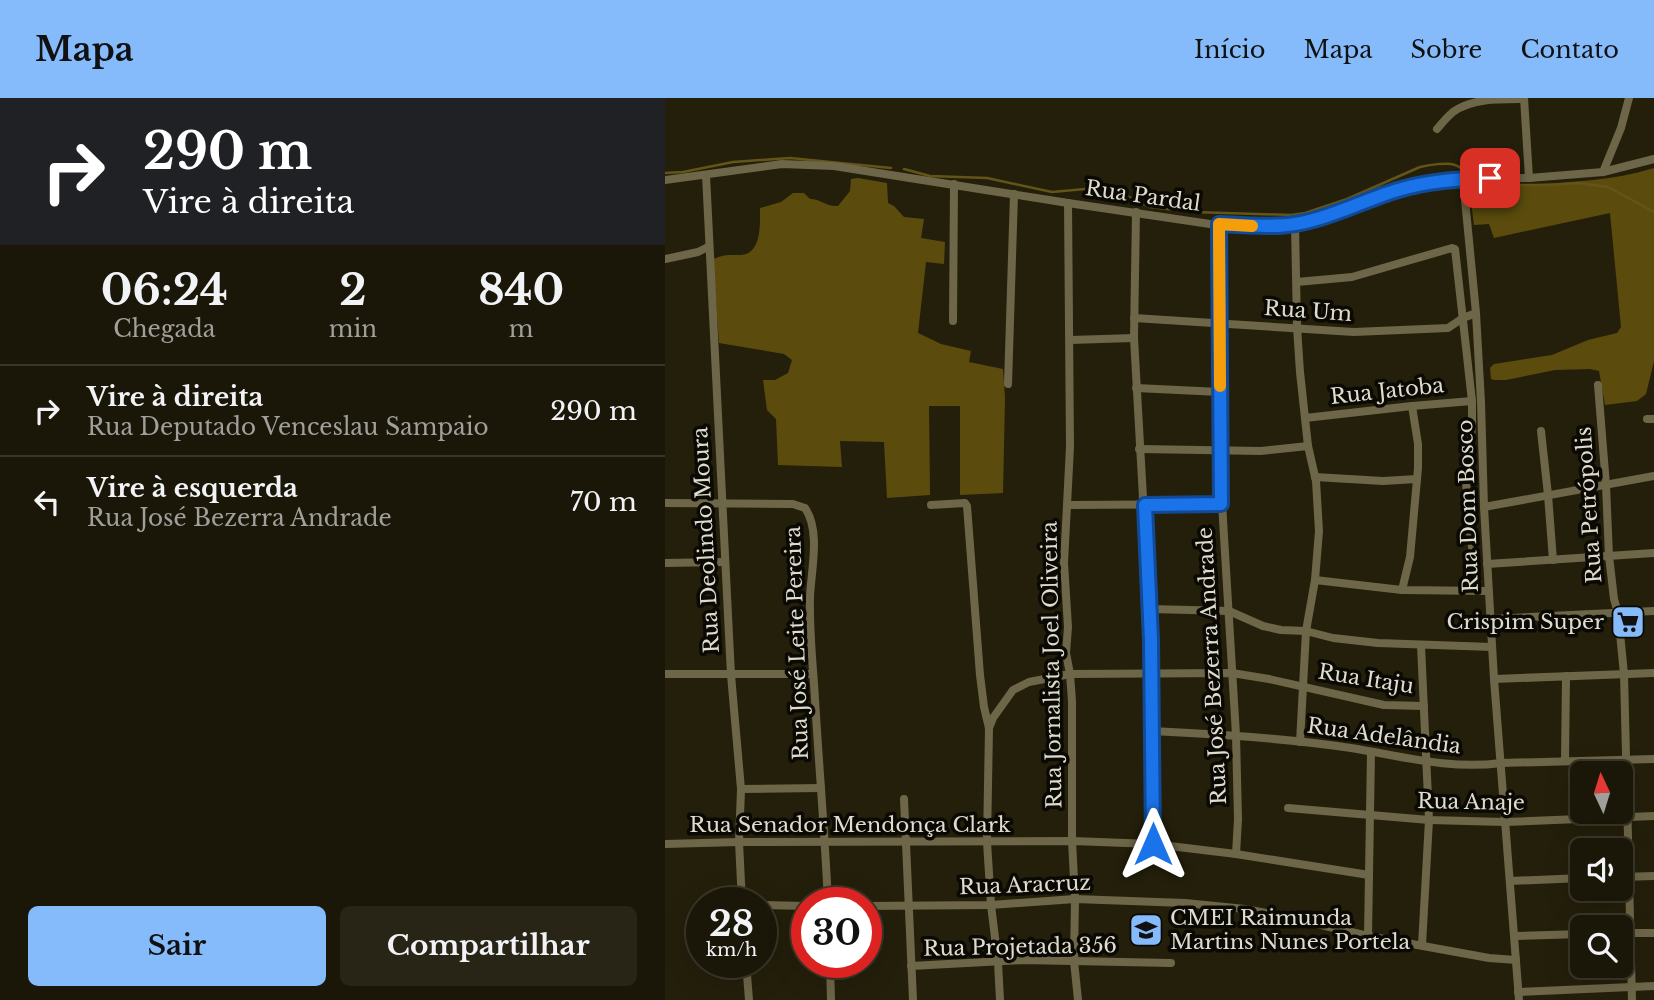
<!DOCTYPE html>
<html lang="pt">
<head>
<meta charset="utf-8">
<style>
  :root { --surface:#1b1708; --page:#282416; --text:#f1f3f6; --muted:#a09f9c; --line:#393629; --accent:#85bbfb }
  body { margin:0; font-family:"Libre Baskerville",serif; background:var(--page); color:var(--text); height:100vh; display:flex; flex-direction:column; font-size:26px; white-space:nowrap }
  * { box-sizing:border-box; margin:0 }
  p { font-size:23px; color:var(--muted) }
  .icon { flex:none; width:38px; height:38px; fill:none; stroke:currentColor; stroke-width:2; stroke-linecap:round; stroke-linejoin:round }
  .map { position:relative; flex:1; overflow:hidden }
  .side { display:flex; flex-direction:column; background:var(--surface); width:665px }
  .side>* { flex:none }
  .banner { background:#202124; color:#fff; overflow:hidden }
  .needle { width:46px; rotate:356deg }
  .buttons { position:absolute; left:905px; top:663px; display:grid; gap:14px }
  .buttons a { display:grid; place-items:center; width:63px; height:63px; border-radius:10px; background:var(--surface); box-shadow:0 7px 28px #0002,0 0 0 2px var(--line); font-size:35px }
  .speed { position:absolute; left:21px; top:789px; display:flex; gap:14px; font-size:35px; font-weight:700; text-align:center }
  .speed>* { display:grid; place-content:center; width:91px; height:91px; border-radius:50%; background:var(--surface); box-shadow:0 7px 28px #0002,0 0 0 2px var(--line); line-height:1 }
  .speed small { font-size:18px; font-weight:400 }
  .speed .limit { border:10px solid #d22; background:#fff; color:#111 }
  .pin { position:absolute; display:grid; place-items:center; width:60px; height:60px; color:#fff; margin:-30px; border-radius:14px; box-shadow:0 4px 10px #0006 }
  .me { position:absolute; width:77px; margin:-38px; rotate:0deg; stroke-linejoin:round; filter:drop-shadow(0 0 5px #0008) }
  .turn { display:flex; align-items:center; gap:24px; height:147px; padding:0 28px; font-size:32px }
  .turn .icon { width:91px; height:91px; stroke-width:2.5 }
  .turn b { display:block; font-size:49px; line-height:60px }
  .eta { display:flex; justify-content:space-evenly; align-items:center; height:119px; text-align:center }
  .eta b { font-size:42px; font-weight:800; line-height:49px }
  .cta { display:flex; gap:14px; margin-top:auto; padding:14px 28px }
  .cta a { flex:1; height:80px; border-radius:10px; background:var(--accent); color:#111; font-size:28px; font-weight:800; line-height:80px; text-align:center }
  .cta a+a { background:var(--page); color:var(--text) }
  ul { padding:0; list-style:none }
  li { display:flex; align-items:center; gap:21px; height:91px; padding:0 28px; border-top:2px solid var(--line) }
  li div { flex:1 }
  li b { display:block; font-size:26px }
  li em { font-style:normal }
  header { display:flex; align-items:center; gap:42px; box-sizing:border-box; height:98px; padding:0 35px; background:var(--accent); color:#111 }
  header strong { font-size:33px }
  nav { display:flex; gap:38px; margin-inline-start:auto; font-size:24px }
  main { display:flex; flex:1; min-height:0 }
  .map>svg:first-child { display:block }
</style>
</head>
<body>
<header>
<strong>Mapa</strong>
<nav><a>Início</a><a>Mapa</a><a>Sobre</a><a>Contato</a></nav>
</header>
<main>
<section class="side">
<div class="banner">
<div class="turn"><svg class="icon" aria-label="right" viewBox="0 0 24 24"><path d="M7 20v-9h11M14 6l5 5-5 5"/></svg><div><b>290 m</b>Vire à direita</div></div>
</div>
<div class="eta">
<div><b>06:24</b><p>Chegada</p></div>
<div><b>2</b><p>min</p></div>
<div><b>840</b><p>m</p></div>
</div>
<ul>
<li><svg class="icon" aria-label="right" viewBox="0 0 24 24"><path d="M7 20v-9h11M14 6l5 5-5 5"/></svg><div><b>Vire à direita</b><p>Rua Deputado Venceslau Sampaio</p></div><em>290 m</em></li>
<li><svg class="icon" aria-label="left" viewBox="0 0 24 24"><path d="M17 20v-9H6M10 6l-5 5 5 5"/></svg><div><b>Vire à esquerda</b><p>Rua José Bezerra Andrade</p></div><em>70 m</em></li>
</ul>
<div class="cta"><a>Sair</a><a>Compartilhar</a></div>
</section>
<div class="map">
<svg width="989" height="902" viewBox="0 0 989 902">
  <rect width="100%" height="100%" fill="#241f0b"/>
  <g fill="#5b4c0d">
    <path d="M989,70V263L981,296L972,303L940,307L934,273L925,271L890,272L841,282H830L826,281L825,270L829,266L887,257L923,242L952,235L956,229L945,115L829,140L824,126L809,127L804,88C864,85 932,88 989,70Z"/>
    <path d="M193,80L222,85L223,105L229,108L239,119L259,121L256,140L280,144L279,166L261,164L253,235L276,246L306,253L304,264L338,271L340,300L338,395L295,397V308H264L265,397L222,400L219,344L175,343L177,369L113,367L111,321L102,312L98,282H110L123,275L127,262L119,256L54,245L48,161C60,156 64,157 76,157C97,156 95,125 95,110L116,104L128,95H139L145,101C156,101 161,109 173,108L185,93L186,81Z"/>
  </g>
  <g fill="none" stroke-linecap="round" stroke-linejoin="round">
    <g stroke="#635518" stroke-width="2.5">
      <path d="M239,71L265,78L322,80L387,94L420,91L444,92L455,95L485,109L528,114L626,117L640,115L682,101L755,69C763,67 782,64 790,67C798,69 805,80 810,87L825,90L855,87H884L913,85L943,89L989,114"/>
      <polyline points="0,75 18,74 68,64 125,60 226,70"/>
    </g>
    <g stroke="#6e6648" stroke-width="8">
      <polyline points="859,0 864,80"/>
      <path d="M772,31C777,25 782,19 788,14C807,0 836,1 859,1"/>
      <polyline points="938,74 956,30 964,0"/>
      <polyline points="41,77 66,577 76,691 74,744 77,805"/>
      <polyline points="798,81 811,215 816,304 819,409 829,581 854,902"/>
      <polyline points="0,82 117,66 169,68 403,105 545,126 616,128 643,123 745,88 798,81 864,80 938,74 989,61"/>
      <polyline points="403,105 405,349 399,465 403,529 401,555 405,576 407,603 407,743 410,801 409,863 413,902"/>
      <polyline points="471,114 469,240 486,542 488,746"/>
      <polyline points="554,126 556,225 555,372 571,637 573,721 571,756"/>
      <polyline points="630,126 632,229 635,274 643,348 651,383 654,433 650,482 641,533 635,644"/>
      <polyline points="0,161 33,154 43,149"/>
      <polyline points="632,184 687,179 787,150 790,151 807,303 807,329 801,380 803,422 810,469 811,493"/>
      <polyline points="469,220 689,234 783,230 798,220 811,215"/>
      <polyline points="288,223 289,86"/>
      <polyline points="405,242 469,240"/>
      <polyline points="343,286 349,96"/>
      <polyline points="933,287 941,387 944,458 949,501 953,515 959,576 967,902"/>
      <polyline points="471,290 555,294"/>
      <polyline points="640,320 747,308 807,303"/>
      <polyline points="982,321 989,321"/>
      <polyline points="876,333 883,397 888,462"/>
      <polyline points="474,351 596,353 643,348"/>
      <polyline points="650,379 718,383 752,381"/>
      <path d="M0,405L128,406L140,410C156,433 146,473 145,499C144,533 148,567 150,601C154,669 160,737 163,805"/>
      <polyline points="266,407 300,405 302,408 315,577 319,609 324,630 322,744 326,807 333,864 335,902"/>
      <polyline points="403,407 556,406"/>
      <polyline points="819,409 989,378"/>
      <polyline points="0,465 60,464"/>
      <polyline points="822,466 989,455"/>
      <polyline points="650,482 737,492 823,493"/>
      <polyline points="737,492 745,459 753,370 753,346 747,308"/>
      <polyline points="485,511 564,513 598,528 616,532 641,533 668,540 713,545 827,549"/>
      <polyline points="825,521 989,513"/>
      <polyline points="756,547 764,722 757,847"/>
      <polyline points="0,576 148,576"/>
      <polyline points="829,581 989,575"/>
      <polyline points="324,630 328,620 348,592 364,584 405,576 567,575 604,581 719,607 759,608"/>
      <path d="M487,633C553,636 620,640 686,650C736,658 785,672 836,665L989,661"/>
      <polyline points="900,663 901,578"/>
      <polyline points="76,691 156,690"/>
      <polyline points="239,701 248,902"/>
      <polyline points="623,710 764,722 840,724 989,718"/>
      <polyline points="0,746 74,744 407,743 488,746 571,756 704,777"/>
      <polyline points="956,779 989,778"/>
      <polyline points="845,783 917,780"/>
      <polyline points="96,807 142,808"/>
      <polyline points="201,808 326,807 410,801 520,805 580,811 622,819 703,838 824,860 851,862"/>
      <polyline points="956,835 989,835"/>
      <polyline points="703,838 706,654"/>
      <polyline points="850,838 917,836"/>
      <polyline points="81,864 84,902"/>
      <polyline points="165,864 166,902"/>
      <polyline points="246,868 358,862 506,865"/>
      <polyline points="853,894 989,888"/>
    </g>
  </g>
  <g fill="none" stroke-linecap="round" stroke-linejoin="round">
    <defs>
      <path id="route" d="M488,746L486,542L480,407L556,406L554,126C579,127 606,130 630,126C666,120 699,102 733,92C763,83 794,81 825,80"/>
    </defs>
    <use href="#route" stroke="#114b97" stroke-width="18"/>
    <use href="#route" stroke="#1a73e8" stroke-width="12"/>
    <polyline stroke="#f59e0b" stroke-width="12" points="555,288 554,126 587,128"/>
  </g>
  <defs>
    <symbol id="supermarket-square" viewBox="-11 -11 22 22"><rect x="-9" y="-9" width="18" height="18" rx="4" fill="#85bbfb" stroke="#0b0903"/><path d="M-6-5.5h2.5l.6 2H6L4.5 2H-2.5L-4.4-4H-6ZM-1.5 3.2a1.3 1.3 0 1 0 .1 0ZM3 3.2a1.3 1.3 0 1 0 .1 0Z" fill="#111"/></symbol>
    <symbol id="school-square" viewBox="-11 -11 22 22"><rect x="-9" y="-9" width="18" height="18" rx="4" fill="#85bbfb" stroke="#0b0903"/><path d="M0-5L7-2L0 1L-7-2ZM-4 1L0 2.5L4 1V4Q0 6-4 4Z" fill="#111"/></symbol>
  </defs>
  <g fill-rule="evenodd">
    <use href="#supermarket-square" x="944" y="505" width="38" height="38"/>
    <use href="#school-square" x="462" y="813" width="38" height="38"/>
  </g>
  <g text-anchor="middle" stroke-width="7" stroke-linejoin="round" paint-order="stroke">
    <g font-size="21" fill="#dfdccf" stroke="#0b0903">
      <text transform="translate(478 98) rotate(8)" y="7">Rua Pardal</text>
      <text transform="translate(643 213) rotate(4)" y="7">Rua Um</text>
      <text transform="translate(722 293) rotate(-6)" y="7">Rua Jatoba</text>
      <text transform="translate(924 407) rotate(-94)" y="7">Rua Petrópolis</text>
      <text transform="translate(803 408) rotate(-92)" y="7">Rua Dom Bosco</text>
      <text transform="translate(41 442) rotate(-93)" y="7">Rua Deolindo Moura</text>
      <text transform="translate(132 545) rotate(-92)" y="7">Rua José Leite Pereira</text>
      <text transform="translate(387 567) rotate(-91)" y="7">Rua Jornalista Joel Oliveira</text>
      <text transform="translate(547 568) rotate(-93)" y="7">Rua José Bezerra Andrade</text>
      <text transform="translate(701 581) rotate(9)" y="7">Rua Itaju</text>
      <text transform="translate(719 638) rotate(8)" y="7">Rua Adelândia</text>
      <text transform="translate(806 704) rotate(1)" y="7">Rua Anaje</text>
      <text x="185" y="734">Rua Senador Mendonça Clark</text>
      <text transform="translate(360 787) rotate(-2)" y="7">Rua Aracruz</text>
      <text transform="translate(355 849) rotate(-1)" y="7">Rua Projetada 356</text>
    </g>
    <g font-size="21" fill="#dfdccf" stroke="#0b0903" text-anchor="end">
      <text x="939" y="531">Crispim Super</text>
      <text x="505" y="827" text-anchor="start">CMEI Raimunda<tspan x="505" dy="24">Martins Nunes Portela</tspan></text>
    </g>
  </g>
</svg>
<div class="buttons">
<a><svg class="needle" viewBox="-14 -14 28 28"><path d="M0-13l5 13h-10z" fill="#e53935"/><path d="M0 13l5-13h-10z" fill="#a09f9c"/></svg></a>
<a><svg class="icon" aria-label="sound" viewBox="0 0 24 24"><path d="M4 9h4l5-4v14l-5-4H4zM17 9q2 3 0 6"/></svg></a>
<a><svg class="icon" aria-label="search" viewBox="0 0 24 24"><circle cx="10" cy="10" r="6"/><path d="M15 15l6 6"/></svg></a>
</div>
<div class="speed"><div>28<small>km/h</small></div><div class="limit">30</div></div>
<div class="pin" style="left:825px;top:80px;background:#d93025"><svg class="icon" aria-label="arrive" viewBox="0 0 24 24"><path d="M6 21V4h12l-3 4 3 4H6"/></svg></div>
<svg class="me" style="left:488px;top:746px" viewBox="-20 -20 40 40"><path d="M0-17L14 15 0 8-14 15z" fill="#1a73e8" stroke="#fff" stroke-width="4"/></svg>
</div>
</main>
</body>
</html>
